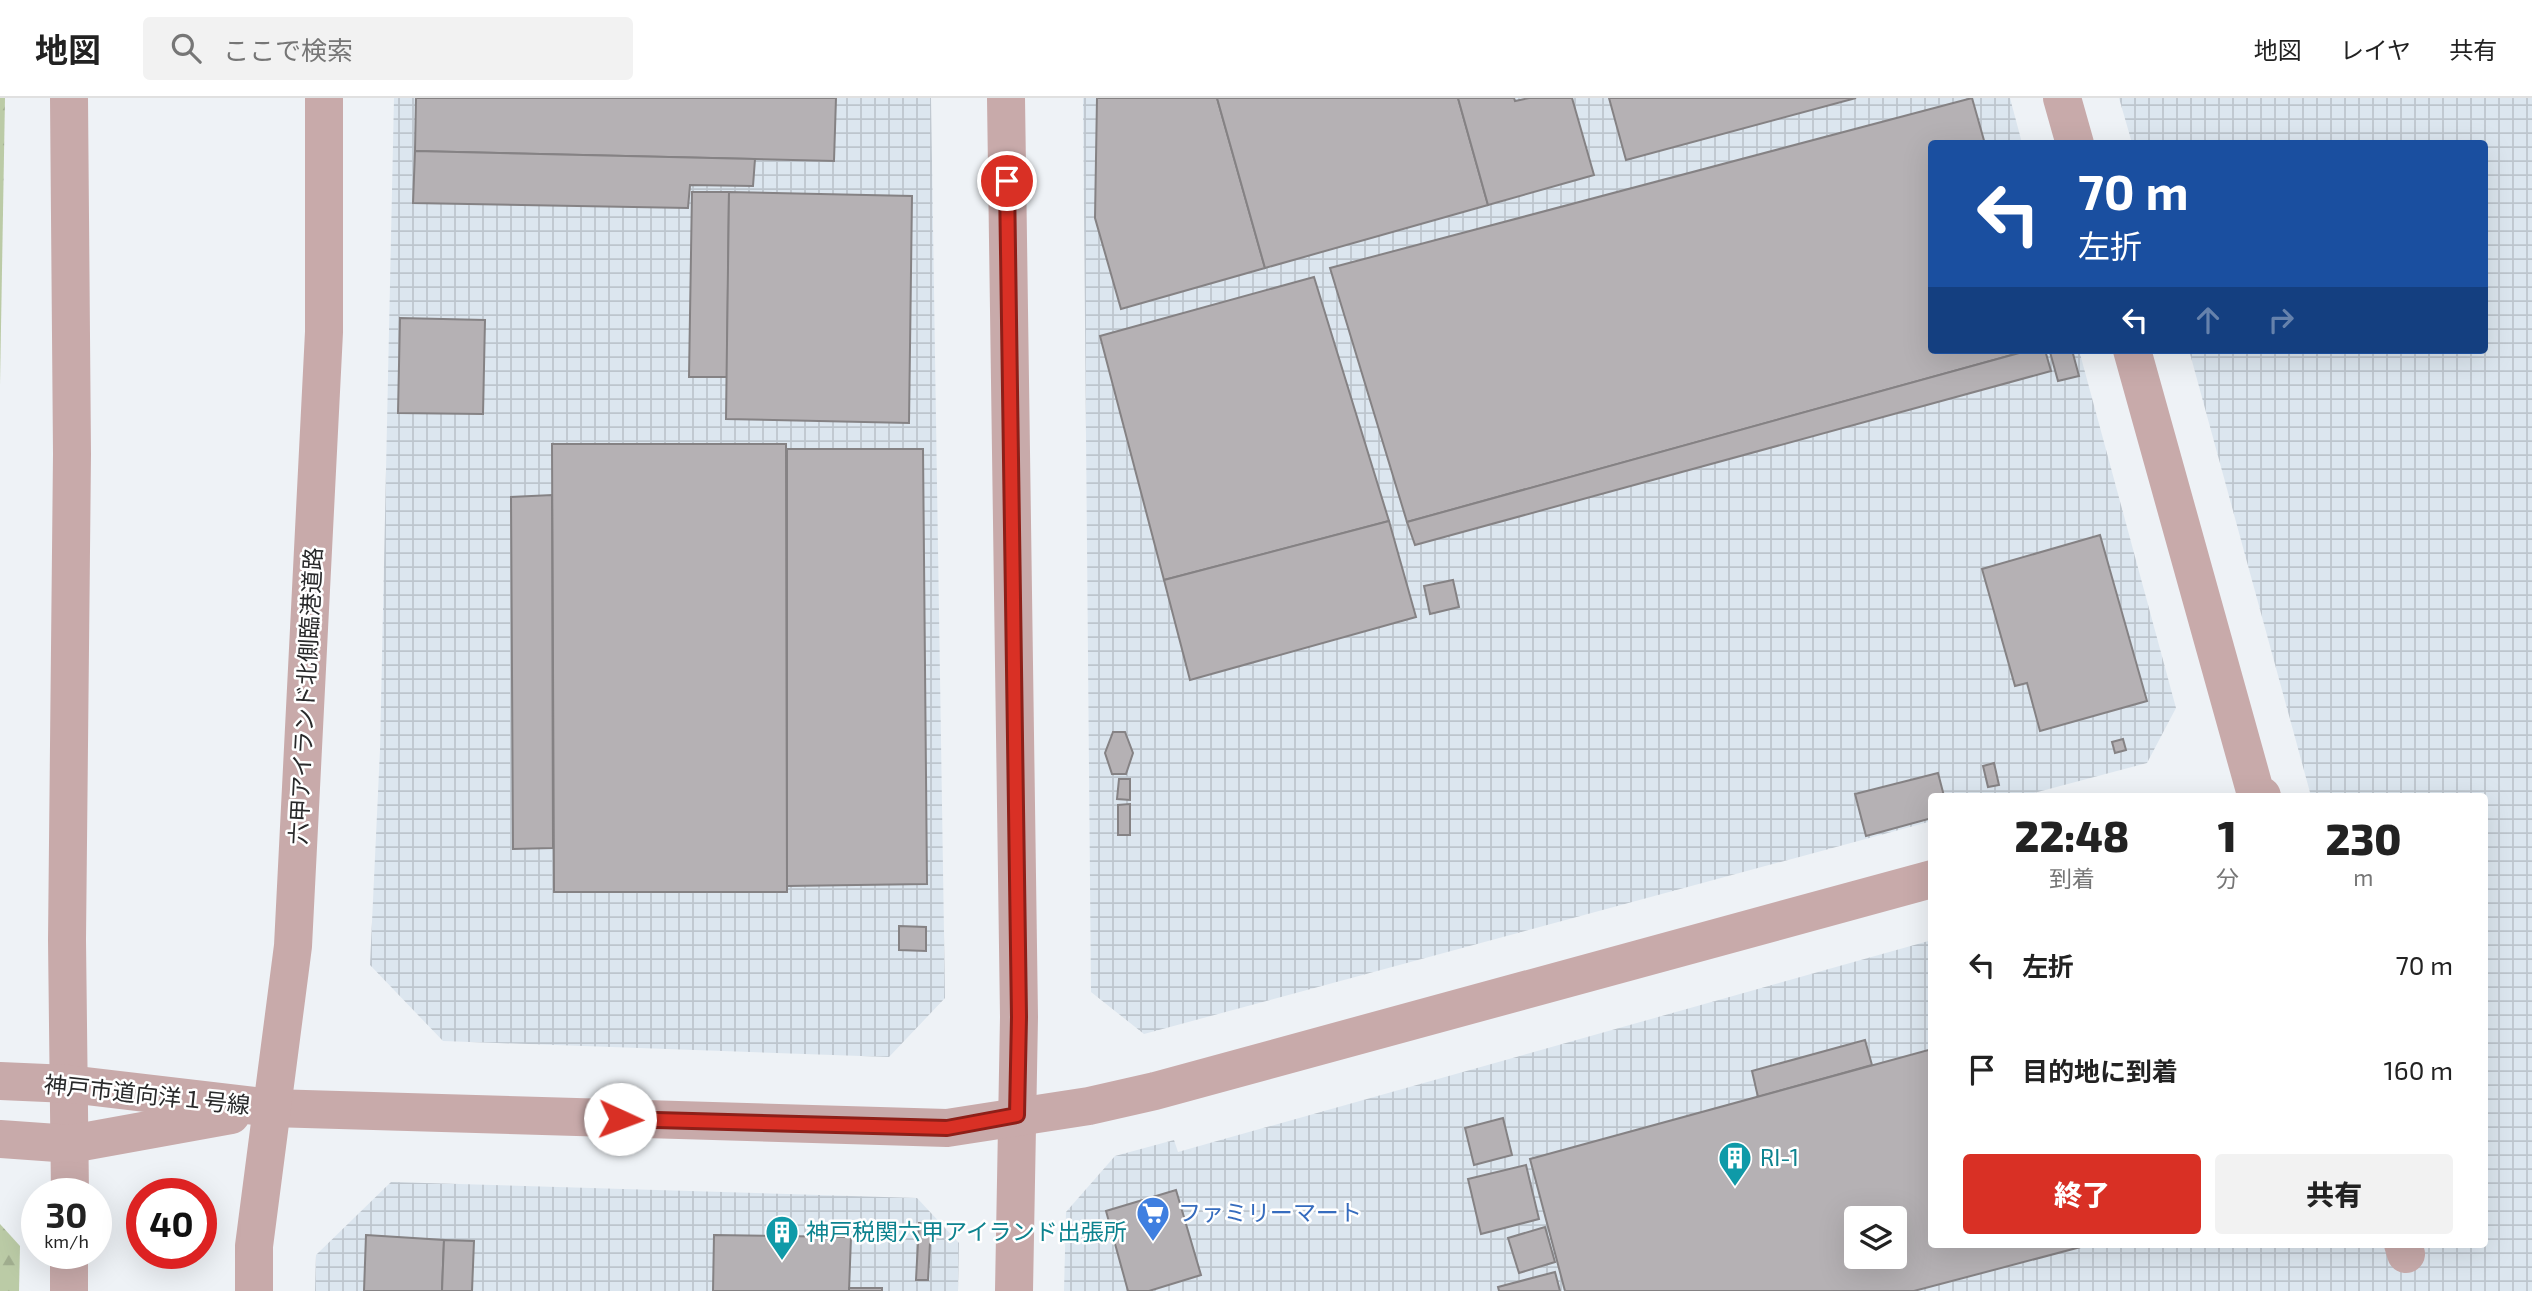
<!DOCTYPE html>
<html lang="ja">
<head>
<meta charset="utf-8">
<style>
  :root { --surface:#fff; --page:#f2f2f2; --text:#222; --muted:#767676; --line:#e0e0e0; --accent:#d93025 }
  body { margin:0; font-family:"Exo 2","Noto Sans JP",sans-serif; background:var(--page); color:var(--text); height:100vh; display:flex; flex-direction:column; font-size:26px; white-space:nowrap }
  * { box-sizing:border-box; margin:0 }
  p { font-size:23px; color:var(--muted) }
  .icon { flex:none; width:38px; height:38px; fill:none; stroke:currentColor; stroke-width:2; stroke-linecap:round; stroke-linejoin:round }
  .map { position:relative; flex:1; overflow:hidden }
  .side { position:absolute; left:1928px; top:695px; width:560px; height:455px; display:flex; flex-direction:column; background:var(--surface); border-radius:7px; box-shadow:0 7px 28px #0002 }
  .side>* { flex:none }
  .guide { position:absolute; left:1928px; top:42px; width:560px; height:214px; border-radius:7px; box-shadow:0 7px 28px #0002; background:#1a4fa0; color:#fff; overflow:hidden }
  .controls { position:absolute; left:1844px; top:1108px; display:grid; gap:14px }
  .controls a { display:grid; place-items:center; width:63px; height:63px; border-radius:7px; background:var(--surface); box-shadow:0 7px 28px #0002; font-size:35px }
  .speed { position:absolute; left:21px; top:1080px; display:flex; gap:14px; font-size:35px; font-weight:700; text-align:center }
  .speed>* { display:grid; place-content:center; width:91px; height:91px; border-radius:50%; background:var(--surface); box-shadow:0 7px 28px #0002; line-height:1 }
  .speed small { font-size:18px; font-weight:400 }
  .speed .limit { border:10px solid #d22; background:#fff; color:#111 }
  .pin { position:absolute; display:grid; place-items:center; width:60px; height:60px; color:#fff; margin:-30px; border:4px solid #fff; border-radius:50%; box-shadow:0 2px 7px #0007 }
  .me { position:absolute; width:77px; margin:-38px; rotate:92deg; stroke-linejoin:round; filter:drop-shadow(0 0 5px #0008) }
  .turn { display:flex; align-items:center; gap:24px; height:147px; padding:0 35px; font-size:32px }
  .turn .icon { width:91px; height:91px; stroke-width:2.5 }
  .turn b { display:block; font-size:49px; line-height:60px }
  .lanes { display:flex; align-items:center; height:66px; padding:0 35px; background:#0003; justify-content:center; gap:35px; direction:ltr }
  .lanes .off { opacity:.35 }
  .eta { display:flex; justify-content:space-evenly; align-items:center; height:119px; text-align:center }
  .eta b { font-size:42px; font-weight:800; line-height:49px }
  .cta { display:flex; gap:14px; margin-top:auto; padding:14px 35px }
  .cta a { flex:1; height:80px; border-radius:7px; background:var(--accent); color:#fff; font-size:28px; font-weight:800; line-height:80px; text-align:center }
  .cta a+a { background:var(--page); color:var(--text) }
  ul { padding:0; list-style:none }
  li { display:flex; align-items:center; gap:21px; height:105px; padding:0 35px }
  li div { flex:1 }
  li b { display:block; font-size:26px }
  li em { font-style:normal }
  header { display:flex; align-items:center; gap:42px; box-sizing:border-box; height:98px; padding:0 35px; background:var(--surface); border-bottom:2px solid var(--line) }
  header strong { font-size:33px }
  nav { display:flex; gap:38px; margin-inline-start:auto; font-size:24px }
  .search { width:490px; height:63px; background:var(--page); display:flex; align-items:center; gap:18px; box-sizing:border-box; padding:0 24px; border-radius:7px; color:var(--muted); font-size:26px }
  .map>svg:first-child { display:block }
</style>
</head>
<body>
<header>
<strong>地図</strong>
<div class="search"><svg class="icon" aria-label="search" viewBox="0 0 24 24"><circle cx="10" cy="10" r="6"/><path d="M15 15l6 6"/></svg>ここで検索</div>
<nav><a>地図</a><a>レイヤ</a><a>共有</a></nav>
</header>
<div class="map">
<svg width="2532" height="1193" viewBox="0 0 2532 1193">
  <defs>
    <pattern id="industrial-grid" width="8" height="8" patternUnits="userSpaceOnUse" patternTransform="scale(1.75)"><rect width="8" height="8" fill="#dce6ef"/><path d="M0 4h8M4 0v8" fill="none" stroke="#bdc5cd"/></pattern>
    <pattern id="forest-firs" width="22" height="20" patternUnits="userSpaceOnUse" patternTransform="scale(1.75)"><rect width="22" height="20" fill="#bbcba6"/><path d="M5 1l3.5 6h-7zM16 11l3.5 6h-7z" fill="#a1ae8f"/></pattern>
  </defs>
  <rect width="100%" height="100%" fill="#eef2f6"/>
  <g fill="url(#industrial-grid)" fill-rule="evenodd">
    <polygon points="394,0 931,0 945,900 889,959 443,943 370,867 380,652"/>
    <polygon points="1083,0 2010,0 2022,45 1932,46 1932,252 2079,252 2176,610 2147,665 2023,698 1932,698 1932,723 1144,936 1091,894"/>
    <path d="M2119,0H2532V1193H1064L1066,1114L1115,1058L1174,1042L1178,1054L1932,842V1146H2485V698H2311L2189,252H2485V46L2132,45ZM1857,1120H1895V1158H1857Z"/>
    <polygon points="391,1084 917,1100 959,1145 958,1193 315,1193 316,1157"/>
  </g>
  <g fill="url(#forest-firs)">
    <polygon points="0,0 5,0 0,287"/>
    <polygon points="0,1126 20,1148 19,1193 0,1193"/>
  </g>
  <g fill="#b5b1b4" stroke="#858284" stroke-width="2" fill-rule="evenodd">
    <polygon points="416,0 836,0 834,63 415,53"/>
    <polygon points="1097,0 1217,0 1265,170 1121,211 1095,120"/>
    <polygon points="1217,0 1458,0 1488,107 1265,170"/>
    <polygon points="1458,0 1514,0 1515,3 1529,0 1572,0 1594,77 1488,107"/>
    <polygon points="1609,0 1856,0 1626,62"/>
    <polygon points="1972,0 1985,46 1932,46 1932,252 2030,252 1407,424 1330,170"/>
    <polygon points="415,53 755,61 753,88 690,87 688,110 413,105"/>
    <polygon points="692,94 729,94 727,279 689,279"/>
    <polygon points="729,94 912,98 909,325 726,321"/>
    <polygon points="1314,179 1389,423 1164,482 1100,238"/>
    <polygon points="400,220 485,222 483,316 398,315"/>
    <polygon points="2030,252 2045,252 2051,273 1415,447 1407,424"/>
    <polygon points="2059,252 2072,252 2079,278 2058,283 2050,254"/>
    <polygon points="552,346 786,346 787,794 554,794"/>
    <polygon points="787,351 923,351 927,786 787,788"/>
    <polygon points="552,397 553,750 513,751 511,399"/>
    <polygon points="1389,423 1416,519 1190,582 1164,482"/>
    <polygon points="2100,437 2147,603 2040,633 2027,585 2015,588 1982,471"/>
    <polygon points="1453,482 1459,509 1430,516 1424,488"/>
    <polygon points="1113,634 1125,634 1133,655 1126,676 1112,676 1105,655"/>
    <polygon points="2123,641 2126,652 2115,655 2112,644"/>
    <polygon points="1994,665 1999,687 1988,689 1983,668"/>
    <polygon points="1938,675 1944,698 1932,698 1932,720 1866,738 1855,696"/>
    <polygon points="1119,681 1130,681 1130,702 1117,701"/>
    <polygon points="1130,706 1130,737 1118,737 1118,707"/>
    <polygon points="899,828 926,829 926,853 899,852"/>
    <polygon points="1865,942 1872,967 1758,999 1752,973"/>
    <path d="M1932,951V1146H2092L1914,1193H1565L1530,1061ZM1857,1120H1895V1158H1857Z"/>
    <polygon points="1503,1020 1512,1057 1474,1067 1465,1030"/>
    <polygon points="1526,1067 1539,1121 1481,1136 1468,1081"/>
    <polygon points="1176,1092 1201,1177 1149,1193 1128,1193 1106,1113"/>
    <polygon points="919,1125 931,1126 928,1182 916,1182"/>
    <polygon points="1545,1129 1555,1164 1519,1175 1508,1140"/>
    <polygon points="366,1137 444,1142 442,1193 364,1193"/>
    <polygon points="714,1137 851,1139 849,1193 713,1193"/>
    <polygon points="444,1142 474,1143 472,1193 442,1193"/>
    <polygon points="1555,1174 1560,1193 1499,1193 1498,1189"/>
    <rect x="849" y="1190" width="33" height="3"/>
  </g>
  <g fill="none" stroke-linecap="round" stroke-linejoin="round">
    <g stroke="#c8aaaa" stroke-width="38">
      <polyline points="69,0 72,356 67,842 70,1096"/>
      <polyline points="1006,0 1019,919 1014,1193"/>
      <polyline points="2062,0 2075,46"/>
      <polyline points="2132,252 2255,693 2262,698"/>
      <polyline points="0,983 69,986 271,1010 947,1030 1089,1008 1155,993 1932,781"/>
      <polyline points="0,1041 71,1046 231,1017"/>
      <polyline points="2403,1146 2406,1156"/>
      <polyline points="69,1193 69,1155"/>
      <polyline points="254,1193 254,1148 293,848 324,234 324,0"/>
    </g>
  </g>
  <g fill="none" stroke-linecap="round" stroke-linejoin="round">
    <defs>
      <polyline id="route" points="620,1021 947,1030 1017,1017 1019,919 1007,83"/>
    </defs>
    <use href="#route" stroke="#8d1f18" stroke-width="18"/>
    <use href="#route" stroke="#d93025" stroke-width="12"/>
  </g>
  <defs>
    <symbol id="building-pin" viewBox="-11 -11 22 30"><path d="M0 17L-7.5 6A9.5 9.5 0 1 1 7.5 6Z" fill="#0f9aa8" stroke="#fff"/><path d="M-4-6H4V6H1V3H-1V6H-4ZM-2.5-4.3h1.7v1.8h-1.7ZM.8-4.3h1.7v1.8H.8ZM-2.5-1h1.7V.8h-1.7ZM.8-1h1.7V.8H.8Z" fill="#fff"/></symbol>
    <symbol id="supermarket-pin" viewBox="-11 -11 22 30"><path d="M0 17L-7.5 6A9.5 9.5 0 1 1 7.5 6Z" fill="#3f7fe0" stroke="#fff"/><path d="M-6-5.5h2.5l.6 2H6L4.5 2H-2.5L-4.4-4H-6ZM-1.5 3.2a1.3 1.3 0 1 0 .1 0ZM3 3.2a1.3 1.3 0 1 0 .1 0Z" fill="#fff"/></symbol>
  </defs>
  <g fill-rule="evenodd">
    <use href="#building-pin" x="1716" y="1041" width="38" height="52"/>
    <use href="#supermarket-pin" x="1134" y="1096" width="38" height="52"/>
    <use href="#building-pin" x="763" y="1115" width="38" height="52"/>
  </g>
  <g text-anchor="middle" stroke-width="5" stroke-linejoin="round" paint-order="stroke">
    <g font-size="23" fill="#28292a" stroke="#fff">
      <text transform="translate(306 598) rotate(-87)" y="8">六甲アイランド北側臨港道路</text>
      <text transform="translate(147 997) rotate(6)" y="8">神戸市道向洋１号線</text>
    </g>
    <g font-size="23" fill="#0d838f" stroke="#fff" text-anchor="start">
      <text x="1760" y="1068">RI-1</text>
      <text x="806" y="1142">神戸税関六甲アイランド出張所</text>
    </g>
    <g font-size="23" fill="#366cbe" stroke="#fff" text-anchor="start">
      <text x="1178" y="1123">ファミリーマート</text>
    </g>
  </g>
</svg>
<div class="controls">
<a><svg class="icon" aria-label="layers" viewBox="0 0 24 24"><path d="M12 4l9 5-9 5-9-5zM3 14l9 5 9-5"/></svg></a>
</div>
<div class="speed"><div>30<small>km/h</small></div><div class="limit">40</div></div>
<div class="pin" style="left:1007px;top:83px;background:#d93025"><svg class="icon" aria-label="arrive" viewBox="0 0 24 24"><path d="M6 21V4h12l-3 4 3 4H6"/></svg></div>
<svg class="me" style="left:620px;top:1021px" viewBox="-20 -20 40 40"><circle r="19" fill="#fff"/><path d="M0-13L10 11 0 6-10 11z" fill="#d93025"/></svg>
<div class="guide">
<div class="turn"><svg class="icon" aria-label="left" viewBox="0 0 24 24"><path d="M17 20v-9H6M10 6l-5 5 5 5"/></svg><div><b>70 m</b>左折</div></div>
<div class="lanes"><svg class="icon" aria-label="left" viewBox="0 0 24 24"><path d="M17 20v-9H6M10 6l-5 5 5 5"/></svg><svg class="icon off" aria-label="ahead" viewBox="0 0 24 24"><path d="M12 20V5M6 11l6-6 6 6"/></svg><svg class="icon off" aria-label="right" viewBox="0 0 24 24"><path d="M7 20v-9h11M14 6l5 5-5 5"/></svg></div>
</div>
<section class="side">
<div class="eta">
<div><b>22:48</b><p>到着</p></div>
<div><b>1</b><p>分</p></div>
<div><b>230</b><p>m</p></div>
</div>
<ul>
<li><svg class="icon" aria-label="left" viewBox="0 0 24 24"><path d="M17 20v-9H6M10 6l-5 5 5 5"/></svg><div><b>左折</b></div><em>70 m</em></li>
<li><svg class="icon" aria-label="arrive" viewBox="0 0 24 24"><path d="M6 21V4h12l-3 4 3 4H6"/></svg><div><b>目的地に到着</b></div><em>160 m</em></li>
</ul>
<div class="cta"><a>終了</a><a>共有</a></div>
</section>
</div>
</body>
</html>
